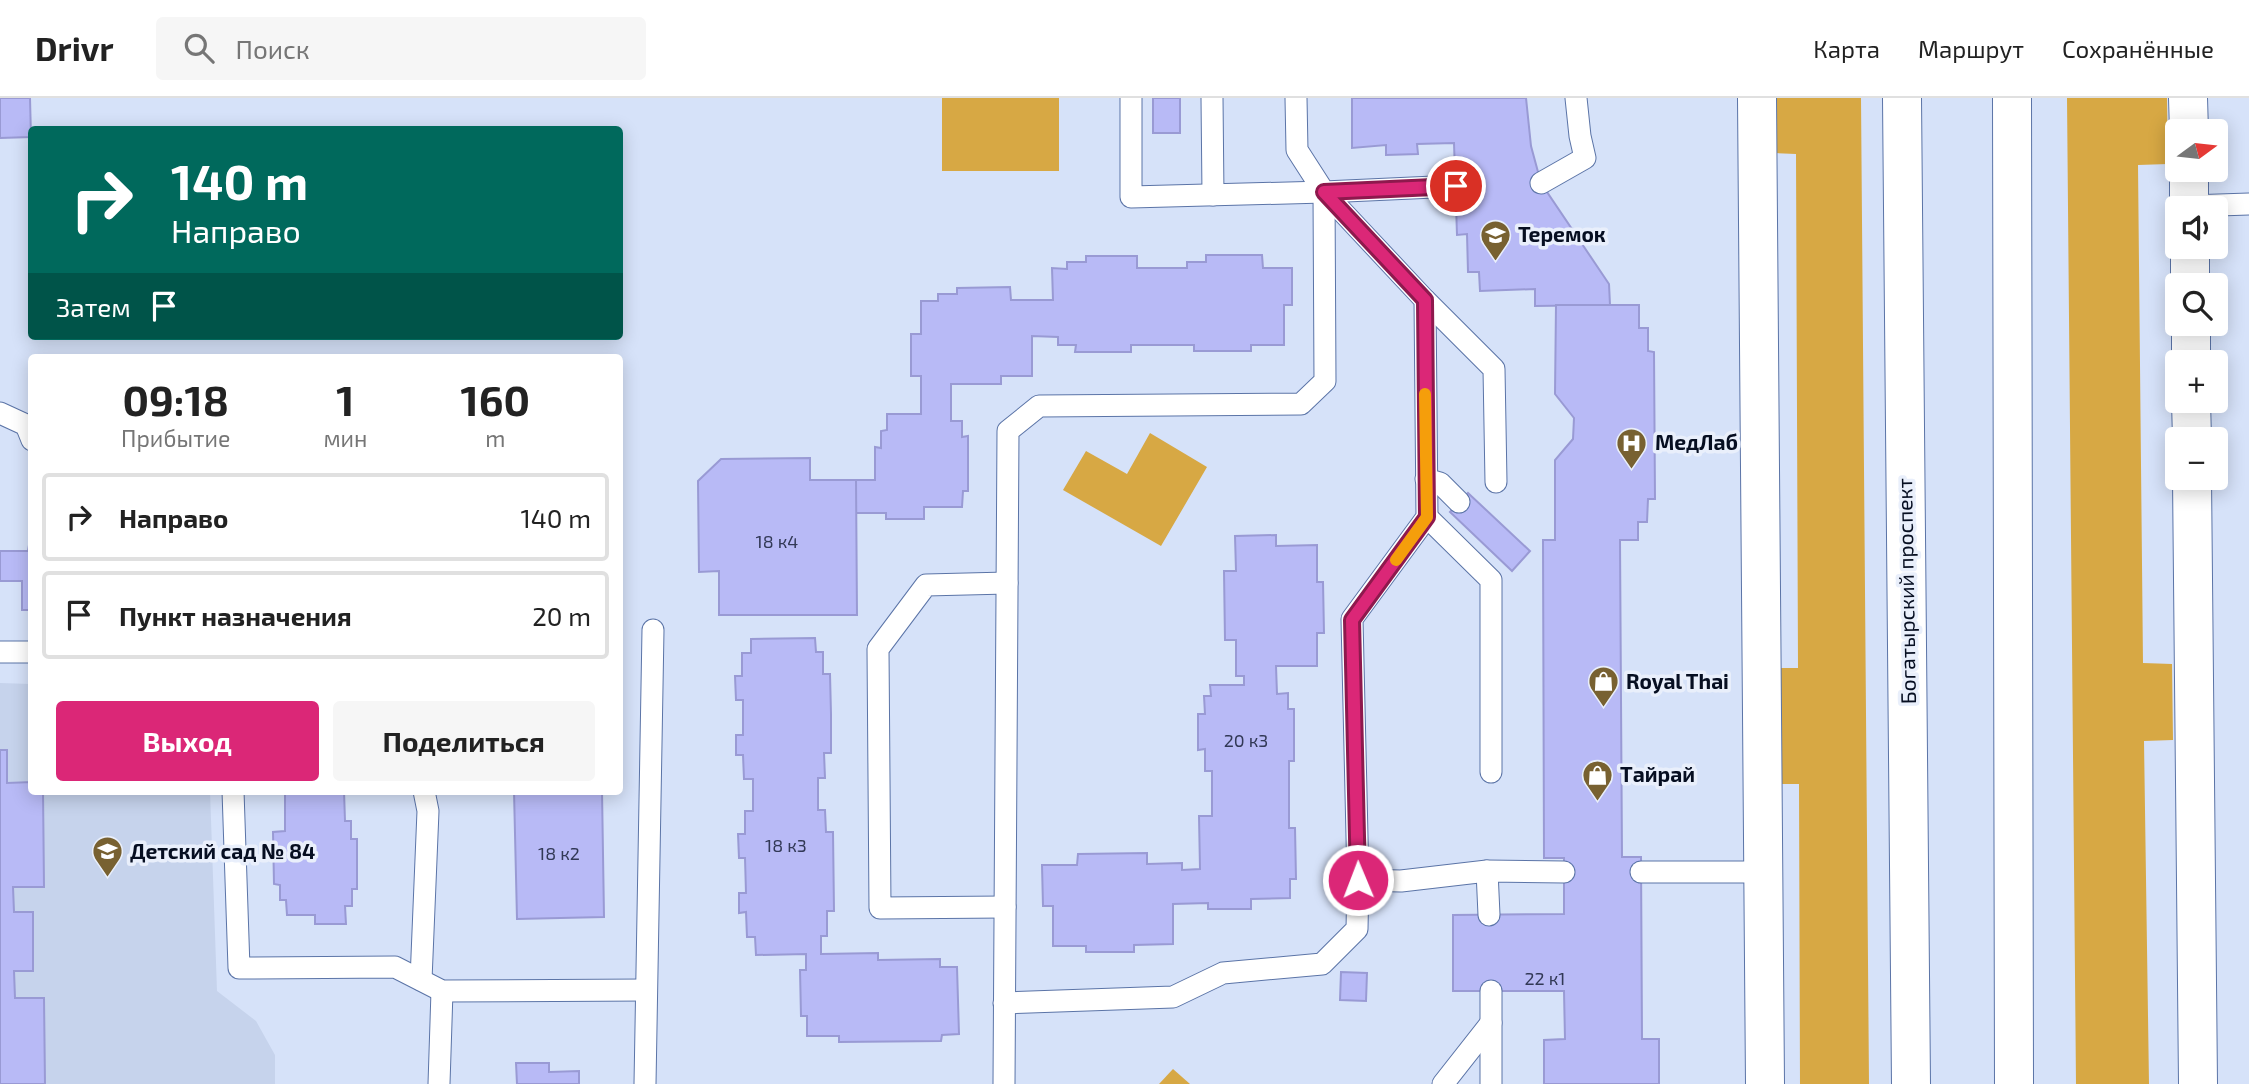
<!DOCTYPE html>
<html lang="ru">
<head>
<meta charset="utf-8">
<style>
  :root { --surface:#fff; --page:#f6f6f6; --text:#222; --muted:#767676; --line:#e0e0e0; --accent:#db2777 }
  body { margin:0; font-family:"Exo 2",sans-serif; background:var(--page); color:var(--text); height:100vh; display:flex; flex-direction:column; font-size:26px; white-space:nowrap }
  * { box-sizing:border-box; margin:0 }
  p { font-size:23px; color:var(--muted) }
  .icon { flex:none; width:38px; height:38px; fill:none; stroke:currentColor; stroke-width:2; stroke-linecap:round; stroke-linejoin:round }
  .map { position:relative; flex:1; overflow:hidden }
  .side { position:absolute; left:28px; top:256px; width:595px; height:441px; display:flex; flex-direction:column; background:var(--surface); border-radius:7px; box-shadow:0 4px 18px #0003 }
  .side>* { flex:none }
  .top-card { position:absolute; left:28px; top:28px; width:595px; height:214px; border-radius:7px; box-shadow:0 4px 18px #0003; background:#00695c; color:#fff; overflow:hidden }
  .needle { width:46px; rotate:75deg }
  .fabs { position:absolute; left:2165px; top:21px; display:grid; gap:14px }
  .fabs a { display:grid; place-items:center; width:63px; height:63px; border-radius:7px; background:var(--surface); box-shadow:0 4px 18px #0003; font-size:35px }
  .pin { position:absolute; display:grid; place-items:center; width:60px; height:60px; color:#fff; margin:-30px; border:4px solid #fff; border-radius:50%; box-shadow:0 2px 7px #0007 }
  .me { position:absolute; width:77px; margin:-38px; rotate:359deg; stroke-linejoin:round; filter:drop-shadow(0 0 5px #0008) }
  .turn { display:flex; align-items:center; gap:24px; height:147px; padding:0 28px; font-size:32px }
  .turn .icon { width:91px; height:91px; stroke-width:2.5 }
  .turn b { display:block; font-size:49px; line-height:60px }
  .then { display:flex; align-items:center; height:66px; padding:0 28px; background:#0003; gap:14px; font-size:26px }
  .eta { display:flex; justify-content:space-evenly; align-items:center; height:119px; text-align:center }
  .eta b { font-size:42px; font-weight:700; line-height:49px }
  .button { display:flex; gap:14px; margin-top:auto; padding:14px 28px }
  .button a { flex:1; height:80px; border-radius:7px; background:var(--accent); color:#fff; font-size:28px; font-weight:700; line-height:80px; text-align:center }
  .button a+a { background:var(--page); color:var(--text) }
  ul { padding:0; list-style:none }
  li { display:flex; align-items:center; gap:21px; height:88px; margin:0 14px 10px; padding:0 14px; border:4px solid var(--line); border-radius:7px }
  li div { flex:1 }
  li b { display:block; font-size:26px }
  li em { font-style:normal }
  header { display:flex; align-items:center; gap:42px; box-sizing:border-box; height:98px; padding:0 35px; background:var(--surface); border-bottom:2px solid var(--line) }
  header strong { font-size:33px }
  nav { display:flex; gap:38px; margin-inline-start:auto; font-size:24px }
  .search { width:490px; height:63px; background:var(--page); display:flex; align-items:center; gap:18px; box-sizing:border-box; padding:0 24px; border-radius:7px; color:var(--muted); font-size:26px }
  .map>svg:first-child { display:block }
</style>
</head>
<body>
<header>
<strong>Drivr</strong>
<div class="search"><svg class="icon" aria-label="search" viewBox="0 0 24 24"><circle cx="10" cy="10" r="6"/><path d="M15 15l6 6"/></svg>Поиск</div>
<nav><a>Карта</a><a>Маршрут</a><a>Сохранённые</a></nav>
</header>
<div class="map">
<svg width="2249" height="986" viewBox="0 0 2249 986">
  <rect width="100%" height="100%" fill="#d6e2f9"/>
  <polygon fill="#c6d3ec" points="0,585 31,586 32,693 210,693 217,893 256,923 275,957 275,986 0,986"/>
  <g fill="#d7a844">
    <rect x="942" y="0" width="117" height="73"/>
    <polygon points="1773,0 1861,0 1869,986 1800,986 1799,686 1777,686 1774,570 1798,570 1796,56 1774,55"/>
    <polygon points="2067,0 2167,0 2168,66 2138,67 2143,565 2172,566 2173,642 2144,643 2149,986 2076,986"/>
    <polygon points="1150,335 1207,369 1161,448 1063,392 1086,353 1127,376"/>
    <polygon points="1173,971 1190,986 1159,986"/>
  </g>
  <g fill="#b8baf6" stroke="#999ad4" stroke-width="2">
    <polygon points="0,0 30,0 31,39 0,40"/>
    <rect x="1153" y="0" width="27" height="35"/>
    <polygon points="1352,0 1526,0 1531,48 1541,85 1609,186 1610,207 1535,208 1535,191 1480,193 1479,174 1468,174 1467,136 1457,137 1454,45 1417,46 1418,56 1386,57 1386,47 1352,50"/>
    <polygon points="1206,157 1262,157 1263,170 1292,170 1292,207 1284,207 1284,247 1251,247 1251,253 1194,253 1194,247 1131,247 1131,254 1075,254 1076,247 1058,247 1058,239 1032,238 1032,278 1001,278 1001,286 951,286 951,323 962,323 962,339 968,338 968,393 963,393 962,409 924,409 924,421 886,421 886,415 856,415 856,382 875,382 875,349 881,350 881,333 887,332 887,316 921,316 921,278 911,278 911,236 921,236 921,203 938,203 938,196 957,196 957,190 1010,189 1011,202 1053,202 1052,170 1067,171 1067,164 1086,164 1086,158 1137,158 1137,170 1187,170 1187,164 1206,164"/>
    <polygon points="1556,207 1639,207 1639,230 1648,230 1648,253 1654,254 1655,401 1648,401 1647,424 1638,424 1638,442 1620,442 1622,759 1641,759 1642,941 1659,941 1659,986 1544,986 1544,942 1565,941 1564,893 1453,893 1453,817 1564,816 1564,760 1544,760 1543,442 1555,442 1555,362 1573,341 1574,320 1555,296"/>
    <polygon points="810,360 810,382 856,382 857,517 719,517 719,473 699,474 698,383 721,361"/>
    <polygon points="1468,395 1530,453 1512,473 1450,414"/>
    <polygon points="1276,437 1276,448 1317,447 1317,484 1323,484 1324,535 1317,535 1317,568 1276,568 1277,596 1288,595 1288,611 1294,611 1294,663 1289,663 1289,730 1295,730 1296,781 1290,781 1290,800 1251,801 1251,811 1208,811 1208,805 1173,806 1173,846 1134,847 1134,854 1086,854 1086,848 1053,848 1053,808 1043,808 1042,767 1077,767 1078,756 1147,755 1147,766 1182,765 1182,772 1200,771 1199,718 1212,718 1212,673 1205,673 1205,651 1198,652 1198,616 1205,616 1204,598 1211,598 1210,587 1244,587 1244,578 1236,578 1236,542 1225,542 1224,473 1236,473 1235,438"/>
    <polygon points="29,447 32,447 32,512 22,512 22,483 0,483 0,453 28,453"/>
    <polygon points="815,540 816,554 823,554 823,576 830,576 831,616 831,655 824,655 825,680 818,680 818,712 825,712 826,734 833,734 834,813 827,813 827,838 821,838 821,856 878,855 878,862 940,861 940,869 957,869 959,936 942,937 941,943 839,944 839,938 807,938 807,918 801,918 800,872 806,872 806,856 756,857 755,839 747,839 746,814 739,815 739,795 746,795 745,760 739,760 738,736 745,736 745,713 753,713 753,681 744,681 743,657 736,657 736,637 743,637 743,602 736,602 735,578 742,578 742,555 751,555 751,541"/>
    <polygon points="0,652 7,652 7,685 32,684 32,693 43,693 44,789 13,789 14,814 33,814 33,873 14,873 15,900 44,900 45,986 0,986"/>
    <polygon points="285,693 344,693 345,723 351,723 351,741 357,741 357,791 352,791 352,808 345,808 346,826 315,826 315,817 287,817 286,802 280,802 280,787 274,786 273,734 285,733"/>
    <polygon points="514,693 602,693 604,819 517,821"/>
    <polygon points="1341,874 1367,875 1366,903 1340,902"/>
    <polygon points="516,965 549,965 549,974 579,973 579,986 517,986"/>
  </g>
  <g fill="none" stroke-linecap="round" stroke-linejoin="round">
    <defs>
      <g id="lane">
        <polyline points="1212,0 1213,97"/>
        <polyline points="1296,0 1297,52 1324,94 1456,88"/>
        <polyline points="1541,85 1585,60 1580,38 1576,0"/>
        <polyline points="2189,108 2249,106"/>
        <polyline points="1425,202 1494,271 1496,384"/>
        <polyline points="0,315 26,327 32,342"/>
        <polyline points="1426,381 1440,385 1459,404"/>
        <polyline points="1427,419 1491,482 1491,674"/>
        <polyline points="0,554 32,554"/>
        <polyline points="233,693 239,870 395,869 442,893 646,892"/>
        <polyline points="1487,773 1489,817"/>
        <polyline points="1641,774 1763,774"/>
        <polyline points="1358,782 1401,783 1487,773 1564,774"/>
        <polyline points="1005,809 880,810 878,551 926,487 1007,485"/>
        <polyline points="421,882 428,713 424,693"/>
        <polyline points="1004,905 1173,899 1223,875 1322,866 1357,831 1358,782 1352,521 1427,419 1425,202 1324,94 1131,99 1131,0"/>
        <polyline points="439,986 442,893"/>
        <polyline points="645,986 653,532"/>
        <polyline points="1004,986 1008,333 1039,308 1301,306 1325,283 1324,94"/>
        <polyline points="1443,986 1491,925"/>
        <polyline points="1491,986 1491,893"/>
      </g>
      <g id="street">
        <polyline points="1757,0 1765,986"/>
        <polyline points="2188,0 2189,33"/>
        <polyline points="2189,72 2189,110"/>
        <polyline points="2190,149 2190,187"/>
        <polyline points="2191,226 2191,264"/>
        <polyline points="2191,303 2192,341"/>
        <polyline points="2192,380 2198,986"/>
      </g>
      <g id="secondary">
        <polyline points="1902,0 1911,986"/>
        <polyline points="2012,0 2014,986"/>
      </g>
    </defs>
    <use href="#lane" stroke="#5b74a7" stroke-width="23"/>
    <use href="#street" stroke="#5b74a7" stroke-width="40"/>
    <use href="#secondary" stroke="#5b74a7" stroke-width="40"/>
    <use href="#lane" stroke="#fff" stroke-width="21"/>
    <use href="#street" stroke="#fff" stroke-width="38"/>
    <use href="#secondary" stroke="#fff" stroke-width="38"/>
  </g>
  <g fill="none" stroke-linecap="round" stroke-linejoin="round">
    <defs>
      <polyline id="route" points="1358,782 1352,522 1427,419 1425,202 1324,94 1456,88"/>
    </defs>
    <use href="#route" stroke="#8e194d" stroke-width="18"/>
    <use href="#route" stroke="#db2777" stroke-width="12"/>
    <polyline stroke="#f59e0b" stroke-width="12" points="1396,462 1427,419 1425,296"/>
  </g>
  <defs>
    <symbol id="school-pin" viewBox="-11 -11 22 30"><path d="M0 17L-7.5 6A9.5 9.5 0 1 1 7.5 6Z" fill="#786131" stroke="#e9effb"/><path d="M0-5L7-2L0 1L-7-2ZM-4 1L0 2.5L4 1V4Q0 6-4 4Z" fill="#fff"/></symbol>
    <symbol id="hospital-pin" viewBox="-11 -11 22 30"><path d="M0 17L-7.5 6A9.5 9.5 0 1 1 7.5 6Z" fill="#786131" stroke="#e9effb"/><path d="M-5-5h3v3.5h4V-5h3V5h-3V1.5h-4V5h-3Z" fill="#fff"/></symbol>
    <symbol id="shop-pin" viewBox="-11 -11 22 30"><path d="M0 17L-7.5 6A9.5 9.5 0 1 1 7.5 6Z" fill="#786131" stroke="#e9effb"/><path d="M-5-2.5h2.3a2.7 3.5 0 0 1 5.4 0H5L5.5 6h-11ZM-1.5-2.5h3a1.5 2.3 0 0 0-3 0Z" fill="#fff"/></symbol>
  </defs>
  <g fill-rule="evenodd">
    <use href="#school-pin" x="1478" y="120" width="35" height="47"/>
    <use href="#hospital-pin" x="1614" y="328" width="35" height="47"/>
    <use href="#shop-pin" x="1586" y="566" width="35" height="47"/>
    <use href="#shop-pin" x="1580" y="660" width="35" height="47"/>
    <use href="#school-pin" x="90" y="736" width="35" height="47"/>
  </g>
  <g text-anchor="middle" stroke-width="7" stroke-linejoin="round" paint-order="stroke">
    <g font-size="18" fill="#323956">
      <text x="777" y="450">18 к4</text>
      <text x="1246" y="649">20 к3</text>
      <text x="786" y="754">18 к3</text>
      <text x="559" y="762">18 к2</text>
      <text x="1545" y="887">22 к1</text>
    </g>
    <g font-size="21" font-weight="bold" fill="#060e21" stroke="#e9effb" text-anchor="start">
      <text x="1518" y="144">Теремок</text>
      <text x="1655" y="352">МедЛаб</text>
      <text x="1626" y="591">Royal Thai</text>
      <text x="1620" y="684">Тайрай</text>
      <text x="130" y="761">Детский сад № 84</text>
    </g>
    <g font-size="21" fill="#060e21" stroke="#e9effb">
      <text transform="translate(1907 493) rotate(-91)" y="7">Богатырский проспект</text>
    </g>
  </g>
</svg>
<div class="fabs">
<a><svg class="needle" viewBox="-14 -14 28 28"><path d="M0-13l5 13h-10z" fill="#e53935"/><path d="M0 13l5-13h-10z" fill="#767676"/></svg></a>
<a><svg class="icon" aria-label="sound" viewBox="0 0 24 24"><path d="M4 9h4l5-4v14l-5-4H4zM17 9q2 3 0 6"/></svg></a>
<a><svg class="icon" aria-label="search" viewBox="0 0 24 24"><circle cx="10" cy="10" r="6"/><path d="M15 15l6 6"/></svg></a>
<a>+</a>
<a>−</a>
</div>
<div class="pin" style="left:1456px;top:88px;background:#d93025"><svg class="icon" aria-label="arrive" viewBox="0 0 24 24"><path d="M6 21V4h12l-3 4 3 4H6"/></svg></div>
<svg class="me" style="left:1358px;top:782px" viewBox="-20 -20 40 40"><circle r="17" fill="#db2777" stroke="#fff" stroke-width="3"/><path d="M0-11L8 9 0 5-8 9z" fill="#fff"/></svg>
<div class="top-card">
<div class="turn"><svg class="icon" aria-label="right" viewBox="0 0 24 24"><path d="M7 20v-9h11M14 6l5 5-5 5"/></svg><div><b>140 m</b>Направо</div></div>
<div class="then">Затем<svg class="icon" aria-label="arrive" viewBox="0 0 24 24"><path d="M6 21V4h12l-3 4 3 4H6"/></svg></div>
</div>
<section class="side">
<div class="eta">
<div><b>09:18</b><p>Прибытие</p></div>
<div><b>1</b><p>мин</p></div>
<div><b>160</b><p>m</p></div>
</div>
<ul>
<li><svg class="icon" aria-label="right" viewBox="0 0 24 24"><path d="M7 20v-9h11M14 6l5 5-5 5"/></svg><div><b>Направо</b></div><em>140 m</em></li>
<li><svg class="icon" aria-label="arrive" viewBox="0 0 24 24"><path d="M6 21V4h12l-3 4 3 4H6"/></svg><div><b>Пункт назначения</b></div><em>20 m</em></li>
</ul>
<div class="button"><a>Выход</a><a>Поделиться</a></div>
</section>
</div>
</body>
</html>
